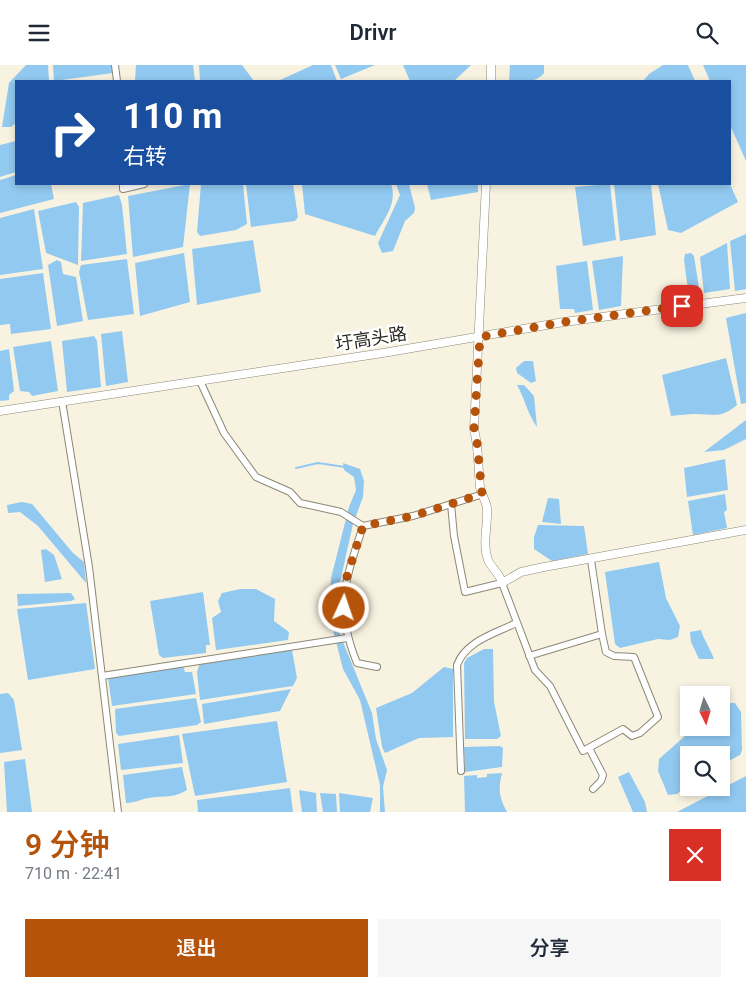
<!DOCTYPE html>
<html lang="zh">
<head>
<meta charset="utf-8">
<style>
  :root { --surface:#fff; --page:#f6f6f7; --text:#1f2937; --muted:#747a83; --accent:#b45309 }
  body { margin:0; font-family:Roboto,"Noto Sans SC",sans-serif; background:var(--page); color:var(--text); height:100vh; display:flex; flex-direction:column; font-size:19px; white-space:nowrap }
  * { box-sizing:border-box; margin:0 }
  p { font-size:16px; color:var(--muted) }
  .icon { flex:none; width:28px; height:28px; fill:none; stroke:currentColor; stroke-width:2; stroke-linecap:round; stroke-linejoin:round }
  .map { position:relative; height:747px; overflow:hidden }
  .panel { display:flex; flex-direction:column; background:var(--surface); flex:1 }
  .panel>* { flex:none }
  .hud { position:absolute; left:15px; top:15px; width:716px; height:105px; border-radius:0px; box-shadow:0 2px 8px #0003; background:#1a4fa0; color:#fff; overflow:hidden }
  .needle { width:32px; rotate:175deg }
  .controls { position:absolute; left:680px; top:621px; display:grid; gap:10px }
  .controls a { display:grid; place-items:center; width:50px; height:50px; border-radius:0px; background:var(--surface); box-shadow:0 2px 8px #0003; font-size:25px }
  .pin { position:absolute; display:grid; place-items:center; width:42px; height:42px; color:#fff; margin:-21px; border-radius:10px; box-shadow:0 2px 8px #0006 }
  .me { position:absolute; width:55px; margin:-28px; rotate:3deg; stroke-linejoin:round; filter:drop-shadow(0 0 4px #0008) }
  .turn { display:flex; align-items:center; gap:18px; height:105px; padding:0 25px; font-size:22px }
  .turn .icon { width:65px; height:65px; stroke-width:2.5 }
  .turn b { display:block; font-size:35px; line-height:42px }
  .round { display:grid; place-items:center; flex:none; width:52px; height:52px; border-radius:0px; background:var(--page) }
  .headline { display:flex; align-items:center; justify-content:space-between; height:85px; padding:0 25px }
  h1 { font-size:30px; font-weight:600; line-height:38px; color:var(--accent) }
  .action { display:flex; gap:10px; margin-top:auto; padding:10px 25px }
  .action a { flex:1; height:58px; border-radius:0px; background:var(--accent); color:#fff; font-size:20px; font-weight:600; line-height:58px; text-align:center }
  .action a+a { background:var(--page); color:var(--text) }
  header { display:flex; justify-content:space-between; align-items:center; height:65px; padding:0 25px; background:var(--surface); font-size:22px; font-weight:600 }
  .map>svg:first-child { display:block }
</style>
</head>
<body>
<header><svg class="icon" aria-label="menu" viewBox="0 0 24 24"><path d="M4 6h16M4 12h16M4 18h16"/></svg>Drivr<svg class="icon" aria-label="search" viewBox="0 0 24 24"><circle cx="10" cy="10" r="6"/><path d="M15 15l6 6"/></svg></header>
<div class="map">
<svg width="746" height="747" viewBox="0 0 746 747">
  <rect width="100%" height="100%" fill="#f8f3e1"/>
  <g fill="#92c9f1">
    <polygon points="26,0 48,0 49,16 16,16 16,58 11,62 2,62 9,18"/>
    <polygon points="53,0 112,0 113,8 54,16"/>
    <polygon points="136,0 193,0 195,16 135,16"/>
    <polygon points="199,0 242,0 254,16 200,16"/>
    <polygon points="313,0 331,0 337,16 280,15"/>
    <polygon points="335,0 375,0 341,14"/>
    <polygon points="403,0 471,0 454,16 410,16"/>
    <path d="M510,0H544V8C535,19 523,16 509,16Z"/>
    <polygon points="663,0 688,0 695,16 643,16 649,9"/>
    <polygon points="703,0 746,0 746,96 730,60 730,16 710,16"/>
    <polygon points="16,76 16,107 0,112 0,80"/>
    <polygon points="16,110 16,119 51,119 54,134 0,148 0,115"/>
    <polygon points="190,119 183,182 133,192 128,131"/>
    <polygon points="201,119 243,119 247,159 236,165 200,171 197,167"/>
    <polygon points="246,119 293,119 298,152 295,156 251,162"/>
    <path d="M302,119H391C398,138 384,154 375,171L305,149Z"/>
    <polygon points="396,119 409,119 415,143 414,148 405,156 393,186 382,188 378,178 400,130"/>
    <polygon points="427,119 478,119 478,127 431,135"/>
    <polygon points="610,119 616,175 583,181 575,122"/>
    <polygon points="614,119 651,119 656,170 620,176"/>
    <polygon points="658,119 730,119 738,137 681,168 668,165"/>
    <polygon points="119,130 122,140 127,189 81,196 83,138"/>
    <polygon points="76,137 79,142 78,200 46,188 38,146"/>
    <polygon points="34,144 43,204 0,210 0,153"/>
    <polygon points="746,169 746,224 735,226 730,176"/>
    <polygon points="253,175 261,227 197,240 192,184"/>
    <polygon points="727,178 730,224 704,228 700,192"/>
    <polygon points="184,188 190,237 140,251 135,198"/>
    <polygon points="691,188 694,191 700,229 689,232 684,195 685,189"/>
    <polygon points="623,191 621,241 599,245 592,196"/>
    <polygon points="127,194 134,249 88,255 79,207 81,200"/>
    <polygon points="57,195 61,197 63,209 76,212 83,256 57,261 48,200"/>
    <polygon points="587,196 593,245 575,248 574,244 560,244 556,201"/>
    <polygon points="43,208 51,264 11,269 10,259 0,260 0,214"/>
    <polygon points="746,248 746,338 741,339 726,253"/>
    <polygon points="122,266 128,317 106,321 101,269"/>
    <polygon points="94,271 97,276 101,322 67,327 62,276"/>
    <polygon points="51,276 58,326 32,331 29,327 20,326 13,282"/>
    <polygon points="9,284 14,326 9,330 9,335 0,336 0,286"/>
    <path d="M726,293L737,340C720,354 715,349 695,349C687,349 679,350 671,351L662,310Z"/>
    <polygon points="524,296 533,296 536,316 531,318 517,308 516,303"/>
    <path d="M517,320H524L534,331L537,362C527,348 525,334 517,320Z"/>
    <polygon points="746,355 746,374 724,385 704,387"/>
    <polygon points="725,394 728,425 687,432 684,403"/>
    <polygon points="343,398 360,404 364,416 363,432 353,459 339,522 339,567 372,648 376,674 387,705 383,722 385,747 380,747 380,720 360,635 343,604 329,549 331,513 349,442 356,425 354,412 344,405"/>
    <polygon points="725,429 727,445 724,447 727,463 693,470 688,436"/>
    <polygon points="548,433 559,434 561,459 542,457"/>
    <polygon points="22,437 32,439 73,488 84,497 86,518 38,461 20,447 8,448 7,440"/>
    <polygon points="538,460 584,461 588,489 552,496 534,484 534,472"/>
    <polygon points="46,484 54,490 62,514 45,517 41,485"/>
    <polygon points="659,497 666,533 680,561 678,572 670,575 658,574 620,583 615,579 605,507"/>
    <polygon points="240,524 256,524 275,534 274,556 289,567 288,575 216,585 212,553 221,547 218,536 222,528"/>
    <polygon points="203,527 210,580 206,580 206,588 163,593 159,590 150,536"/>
    <polygon points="71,528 75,534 71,536 18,541 17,529"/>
    <polygon points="86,538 95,604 28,615 17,544"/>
    <path d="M701,565C704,575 710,583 714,594H699L691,577L690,567Z"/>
    <polygon points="484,584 493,584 494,637 501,671 497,674 465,674 464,598 467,593"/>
    <polygon points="292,585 297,613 293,621 200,635 197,607 200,598"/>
    <polygon points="183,601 185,607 192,607 196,629 112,641 108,613"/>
    <polygon points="444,602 453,604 453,672 419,673 385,688 382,682 376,643 412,628"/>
    <polygon points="291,624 280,646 204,659 202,639"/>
    <polygon points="8,628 14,635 22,685 0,688 0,629"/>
    <polygon points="196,633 201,657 197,660 119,671 116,668 115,644"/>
    <polygon points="727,638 735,638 741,647 742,685 740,690 721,700 721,690 689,690 689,719 677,729 668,730 658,706 659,694 694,663 721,662 721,640"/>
    <polygon points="277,656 287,717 195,731 182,669"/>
    <polygon points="179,670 183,698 121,705 118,679"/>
    <polygon points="500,681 503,683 502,702 465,707 464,682"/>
    <polygon points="25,694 32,747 7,747 4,697"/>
    <path d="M182,702L187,725C172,734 165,730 149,733C140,734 136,738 126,738L123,710Z"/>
    <polygon points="629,707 645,737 647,747 633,747 618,712"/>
    <path d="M502,708C498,724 499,732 507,747H465L464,711L477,710V713L487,712V709Z"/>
    <polygon points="746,711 746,747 677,747"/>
    <polygon points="290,723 293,747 198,747 197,735"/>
    <polygon points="299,725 316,728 317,747 302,747"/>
    <polygon points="320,728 336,729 337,747 323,747"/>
    <polygon points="339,728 373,733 370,747 340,747"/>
  </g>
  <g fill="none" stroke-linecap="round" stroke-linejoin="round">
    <polyline stroke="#92c9f1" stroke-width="2" points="296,403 318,398 345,402"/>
    <defs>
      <g id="minor">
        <polyline points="115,0 117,16"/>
        <polyline points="123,119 123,124 144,119"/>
        <polyline points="200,316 224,368 256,412 290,427 300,438 341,447 363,461 413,451 483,429"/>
        <polyline points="62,336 89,502 118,747"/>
        <polyline points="451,439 454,471 465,527 502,518 535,605 550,621 583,686 623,664 632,671 640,668 658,652 634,592 614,591 606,587 602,569 529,591"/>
        <path d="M363,461C345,517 334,541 357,598L377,602"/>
        <polyline points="591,495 602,569"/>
        <polyline points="102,611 347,573"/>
        <polyline points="589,683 603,710 601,716 593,724"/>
        <path d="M461,706L457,600C466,576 494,569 516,558"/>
      </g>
      <g id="tertiary">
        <polyline points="491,16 491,0"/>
        <path d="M486,119L474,364C479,384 478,403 480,422C481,430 487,437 487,444C488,461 482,479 488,495C491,503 500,508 502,518L521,507L544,502L746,465"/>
        <polyline points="0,346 383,288 564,257 746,233"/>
      </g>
    </defs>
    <use href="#minor" stroke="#8c8777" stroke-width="8"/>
    <use href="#tertiary" stroke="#8c8777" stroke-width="9"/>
    <use href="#minor" stroke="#fff" stroke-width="6"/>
    <use href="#tertiary" stroke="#fff" stroke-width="8"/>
  </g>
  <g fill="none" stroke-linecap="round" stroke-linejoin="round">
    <polyline stroke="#b45309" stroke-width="9" stroke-dasharray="0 16.2" points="344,543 343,524 363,461 413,451 482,429 477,377 474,364 480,272 564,257 682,241"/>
  </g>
  <g text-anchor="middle" stroke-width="5" stroke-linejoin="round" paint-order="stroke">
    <g font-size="18" fill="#2a2821" stroke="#fff">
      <text transform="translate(371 274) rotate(-9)" y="6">圩高头路</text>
    </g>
  </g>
</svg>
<div class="controls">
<a><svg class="needle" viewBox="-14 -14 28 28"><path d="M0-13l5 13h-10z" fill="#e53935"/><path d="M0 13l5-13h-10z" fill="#747a83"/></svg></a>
<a><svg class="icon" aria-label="search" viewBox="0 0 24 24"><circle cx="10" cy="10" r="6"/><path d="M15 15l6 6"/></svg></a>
</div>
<div class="pin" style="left:682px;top:241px;background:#d93025"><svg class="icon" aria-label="arrive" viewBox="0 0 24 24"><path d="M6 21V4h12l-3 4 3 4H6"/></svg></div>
<svg class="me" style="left:344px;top:543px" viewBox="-20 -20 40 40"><circle r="17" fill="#b45309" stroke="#fff" stroke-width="3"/><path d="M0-11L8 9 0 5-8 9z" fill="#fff"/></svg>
<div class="hud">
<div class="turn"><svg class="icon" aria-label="right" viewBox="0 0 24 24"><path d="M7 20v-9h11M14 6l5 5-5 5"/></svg><div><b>110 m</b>右转</div></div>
</div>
</div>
<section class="panel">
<div class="headline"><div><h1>9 分钟</h1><p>710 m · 22:41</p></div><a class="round" style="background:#d93025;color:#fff"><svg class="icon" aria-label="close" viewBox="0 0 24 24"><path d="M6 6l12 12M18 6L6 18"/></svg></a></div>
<div class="action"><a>退出</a><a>分享</a></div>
</section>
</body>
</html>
